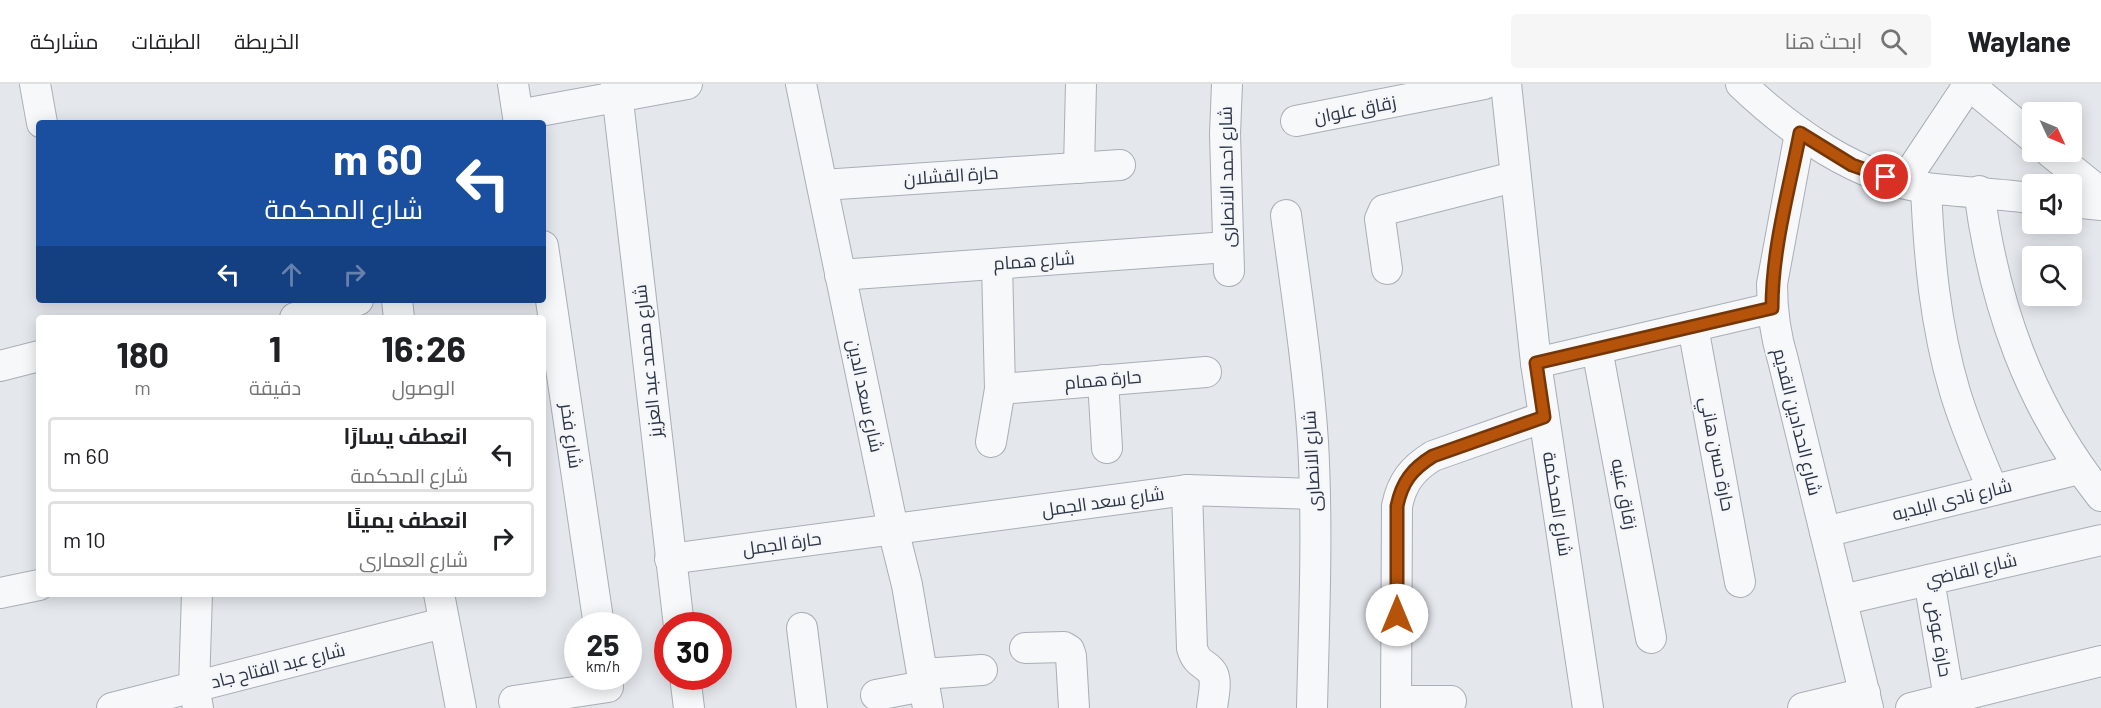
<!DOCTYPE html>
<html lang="ar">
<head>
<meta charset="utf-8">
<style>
  :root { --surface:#fff; --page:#f6f6f6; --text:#202124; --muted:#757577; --line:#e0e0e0 }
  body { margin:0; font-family:Barlow,Cairo,sans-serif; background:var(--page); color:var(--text); direction:rtl; height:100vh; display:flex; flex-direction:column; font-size:22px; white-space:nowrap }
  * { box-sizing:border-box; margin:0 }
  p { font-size:20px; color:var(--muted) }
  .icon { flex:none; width:33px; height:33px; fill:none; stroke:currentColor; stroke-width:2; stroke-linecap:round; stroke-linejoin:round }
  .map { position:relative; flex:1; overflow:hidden; direction:ltr }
  .panel { position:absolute; left:36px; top:231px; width:510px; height:282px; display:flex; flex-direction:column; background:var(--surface); border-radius:6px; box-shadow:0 3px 15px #0003; direction:rtl }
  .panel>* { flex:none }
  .top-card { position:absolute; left:36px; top:36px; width:510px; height:183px; border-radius:6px; box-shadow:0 3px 15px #0003; direction:rtl; background:#1a4fa0; color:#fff; overflow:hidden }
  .needle { width:39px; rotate:134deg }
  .buttons { position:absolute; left:2022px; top:18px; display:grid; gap:12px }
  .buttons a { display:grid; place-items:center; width:60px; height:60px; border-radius:6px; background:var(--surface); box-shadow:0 3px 15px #0003; font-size:30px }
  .speed { position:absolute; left:564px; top:528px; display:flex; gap:12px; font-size:30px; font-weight:700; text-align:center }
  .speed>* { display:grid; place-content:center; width:78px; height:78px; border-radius:50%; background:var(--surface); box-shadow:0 3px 15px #0003; line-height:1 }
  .speed small { font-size:15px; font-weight:400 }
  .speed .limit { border:9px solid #d22; background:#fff; color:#111 }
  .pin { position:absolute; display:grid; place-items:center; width:51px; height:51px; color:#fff; margin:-26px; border:3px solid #fff; border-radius:50%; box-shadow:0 2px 6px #0007 }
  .me { position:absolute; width:66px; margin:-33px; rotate:0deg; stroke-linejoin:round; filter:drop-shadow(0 0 4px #0008) }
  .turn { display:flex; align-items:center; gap:21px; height:126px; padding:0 24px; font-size:27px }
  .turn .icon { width:78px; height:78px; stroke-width:2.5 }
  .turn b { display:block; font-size:42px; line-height:51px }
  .lanes { display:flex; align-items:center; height:57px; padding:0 24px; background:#0003; justify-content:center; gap:30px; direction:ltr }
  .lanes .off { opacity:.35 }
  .eta { display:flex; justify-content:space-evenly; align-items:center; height:102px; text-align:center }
  .eta b { font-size:36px; font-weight:700; line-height:42px }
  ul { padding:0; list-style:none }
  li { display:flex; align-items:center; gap:18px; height:75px; margin:0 12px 9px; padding:0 12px; border:3px solid var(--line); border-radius:6px }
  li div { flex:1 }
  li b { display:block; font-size:22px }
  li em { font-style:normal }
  header { display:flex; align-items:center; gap:36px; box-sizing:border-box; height:84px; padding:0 30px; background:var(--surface); border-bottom:2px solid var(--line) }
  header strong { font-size:28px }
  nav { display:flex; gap:33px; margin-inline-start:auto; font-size:21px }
  .search { width:420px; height:54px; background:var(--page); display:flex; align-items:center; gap:15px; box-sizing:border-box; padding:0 21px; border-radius:6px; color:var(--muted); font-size:22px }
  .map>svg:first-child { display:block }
</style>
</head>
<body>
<header>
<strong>Waylane</strong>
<div class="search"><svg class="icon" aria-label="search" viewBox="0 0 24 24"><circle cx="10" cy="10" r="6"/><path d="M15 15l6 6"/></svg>ابحث هنا</div>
<nav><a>الخريطة</a><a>الطبقات</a><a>مشاركة</a></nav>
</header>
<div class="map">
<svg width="2101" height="624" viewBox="0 0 2101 624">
  <rect width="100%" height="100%" fill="#e4e7ec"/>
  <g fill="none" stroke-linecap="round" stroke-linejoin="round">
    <defs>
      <g id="minor">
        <polyline points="35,0 42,39"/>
        <polyline points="513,0 519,39"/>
        <polyline points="616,0 679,542"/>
        <polyline points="801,0 893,445 907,501 928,624"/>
        <polyline points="1227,0 1225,50 1229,187"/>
        <polyline points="1506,0 1536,279 1588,624"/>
        <path d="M1741,0C1790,47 1858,95 1927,104C1962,108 1997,110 2032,114"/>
        <polyline points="1968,0 2032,53"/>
        <polyline points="518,31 687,0"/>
        <polyline points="1296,37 1484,0"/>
        <path d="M1800,49L1772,200C1772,227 1775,250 1783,276L1868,624"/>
        <polyline points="2050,68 2101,109"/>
        <polyline points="1079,84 1081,0"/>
        <polyline points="1903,99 1969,0"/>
        <polyline points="823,101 1120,81"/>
        <path d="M1926,104C1929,173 1935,241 1955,308C1965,341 1979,374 1993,406"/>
        <path d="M1979,107C1994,221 2029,321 2101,412"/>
        <polyline points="2072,118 2101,121"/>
        <path d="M1286,131C1296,206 1308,282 1313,358C1318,447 1314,536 1312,624"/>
        <polyline points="543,162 599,542"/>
        <polyline points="1387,185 1380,135 1384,126 1514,93"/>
        <polyline points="840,191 1227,163"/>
        <polyline points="397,216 399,234"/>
        <polyline points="295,234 358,216"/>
        <polyline points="1693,243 1740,498"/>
        <polyline points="1597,265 1651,554"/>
        <polyline points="1536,279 1772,224"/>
        <polyline points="0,282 39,272"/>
        <polyline points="1103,296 1107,364"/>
        <polyline points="1000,305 1206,288"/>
        <polyline points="991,358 1000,305 997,180"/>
        <path d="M1187,406L1192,564C1197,582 1207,579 1213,590C1217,599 1213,614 1212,624"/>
        <polyline points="1825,448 2079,385"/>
        <polyline points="670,475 1187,406 1314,410"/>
        <polyline points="1929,496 1949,614"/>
        <polyline points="0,509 39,501"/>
        <polyline points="197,510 194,603 198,624"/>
        <polyline points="439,510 461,624"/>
        <polyline points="1842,516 2101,456"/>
        <polyline points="802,544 812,624"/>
        <polyline points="1025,564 1064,563 1069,566 1071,572 1074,624"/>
        <polyline points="922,590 982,586"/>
        <polyline points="685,592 689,624"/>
        <polyline points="876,611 924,602"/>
        <polyline points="514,617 608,603"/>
        <polyline points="1396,617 1451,617"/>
        <polyline points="112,624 443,539"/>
        <path d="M1396,624L1397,422C1402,398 1412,385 1433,372L1544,333"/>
        <polyline points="1803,624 1865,609"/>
        <polyline points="1911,624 2101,577"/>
      </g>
    </defs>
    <use href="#minor" stroke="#a9aeb7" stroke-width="32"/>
    <use href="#minor" stroke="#f7f8fa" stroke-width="30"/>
  </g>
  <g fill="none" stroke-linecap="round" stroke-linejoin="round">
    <defs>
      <path id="route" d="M1397,531V422C1402,398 1412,385 1433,372L1544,333L1536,279L1772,224C1772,165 1789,106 1800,49L1852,81L1886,93"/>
    </defs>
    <use href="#route" stroke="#753606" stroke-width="15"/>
    <use href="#route" stroke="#b45309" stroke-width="10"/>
  </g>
  <g text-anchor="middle" stroke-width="4.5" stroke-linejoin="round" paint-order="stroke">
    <g font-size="18" fill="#2b3445" stroke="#f4f6f9">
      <text transform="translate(1355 26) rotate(-11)" y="6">زقاق علوان</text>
      <text transform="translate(951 92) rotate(-4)" y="6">حارة القشلان</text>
      <text transform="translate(1227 93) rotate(-91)" y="6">شارع احمد الانصارى</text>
      <text transform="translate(1034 177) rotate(-4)" y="6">شارع همام</text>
      <text transform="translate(648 277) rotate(-96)" y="6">شارع محمد عبد العزيز</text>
      <text transform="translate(1103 296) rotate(-5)" y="6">حارة همام</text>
      <text transform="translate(865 312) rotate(78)" y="6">شارع سعد الدين</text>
      <text transform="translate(1797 338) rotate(76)" y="6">شارع الحدادين القديم</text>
      <text transform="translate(571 352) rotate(82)" y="6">شارع فخر</text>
      <text transform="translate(1717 370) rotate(79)" y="6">حارة حسن هاني</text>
      <text transform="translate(1312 377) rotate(-93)" y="6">شارع الانصارى</text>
      <text transform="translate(1624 410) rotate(79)" y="6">زقاق عنيه</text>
      <text transform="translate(1952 416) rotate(-14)" y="6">شارع نادى البلديه</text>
      <text transform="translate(1103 418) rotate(-8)" y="6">شارع سعد الجمل</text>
      <text transform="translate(1557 420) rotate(81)" y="6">شارع المحكمة</text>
      <text transform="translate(782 460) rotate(-8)" y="6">حارة الجمل</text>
      <text transform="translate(1971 486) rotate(-13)" y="6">شارع القاضي</text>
      <text transform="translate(1939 555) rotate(80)" y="6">حارة عوض</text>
      <text transform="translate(278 582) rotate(-14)" y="6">شارع عبد الفتاح جاد</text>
    </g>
  </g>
</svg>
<div class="buttons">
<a><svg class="needle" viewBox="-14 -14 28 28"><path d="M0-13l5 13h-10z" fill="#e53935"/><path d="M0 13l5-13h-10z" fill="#757577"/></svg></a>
<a><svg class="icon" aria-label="sound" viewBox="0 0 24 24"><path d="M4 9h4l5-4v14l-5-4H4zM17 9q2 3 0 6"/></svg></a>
<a><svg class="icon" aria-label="search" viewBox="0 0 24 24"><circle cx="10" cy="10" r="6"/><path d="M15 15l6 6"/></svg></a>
</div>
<div class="speed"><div>25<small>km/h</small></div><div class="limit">30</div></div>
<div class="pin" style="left:1886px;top:93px;background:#d93025"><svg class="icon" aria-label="arrive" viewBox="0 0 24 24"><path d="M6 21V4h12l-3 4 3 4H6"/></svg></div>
<svg class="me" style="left:1397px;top:531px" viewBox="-20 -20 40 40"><circle r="19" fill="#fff"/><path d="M0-13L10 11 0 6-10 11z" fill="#b45309"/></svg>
<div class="top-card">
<div class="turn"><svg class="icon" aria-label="left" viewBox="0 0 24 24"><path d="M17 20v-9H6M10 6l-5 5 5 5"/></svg><div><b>60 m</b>شارع المحكمة</div></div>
<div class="lanes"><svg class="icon" aria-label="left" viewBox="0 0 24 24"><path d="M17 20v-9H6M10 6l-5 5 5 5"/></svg><svg class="icon off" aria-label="ahead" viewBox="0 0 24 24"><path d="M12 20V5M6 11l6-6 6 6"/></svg><svg class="icon off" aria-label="right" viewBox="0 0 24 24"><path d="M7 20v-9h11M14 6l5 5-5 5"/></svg></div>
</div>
<section class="panel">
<div class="eta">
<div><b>16:26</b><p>الوصول</p></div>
<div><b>1</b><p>دقيقة</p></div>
<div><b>180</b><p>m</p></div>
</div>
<ul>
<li><svg class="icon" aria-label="left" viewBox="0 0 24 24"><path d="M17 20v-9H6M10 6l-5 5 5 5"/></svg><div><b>انعطف يسارًا</b><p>شارع المحكمة</p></div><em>60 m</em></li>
<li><svg class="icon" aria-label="right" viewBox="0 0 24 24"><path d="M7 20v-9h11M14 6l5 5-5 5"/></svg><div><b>انعطف يمينًا</b><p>شارع العمارى</p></div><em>10 m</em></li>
</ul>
</section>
</div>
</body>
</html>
